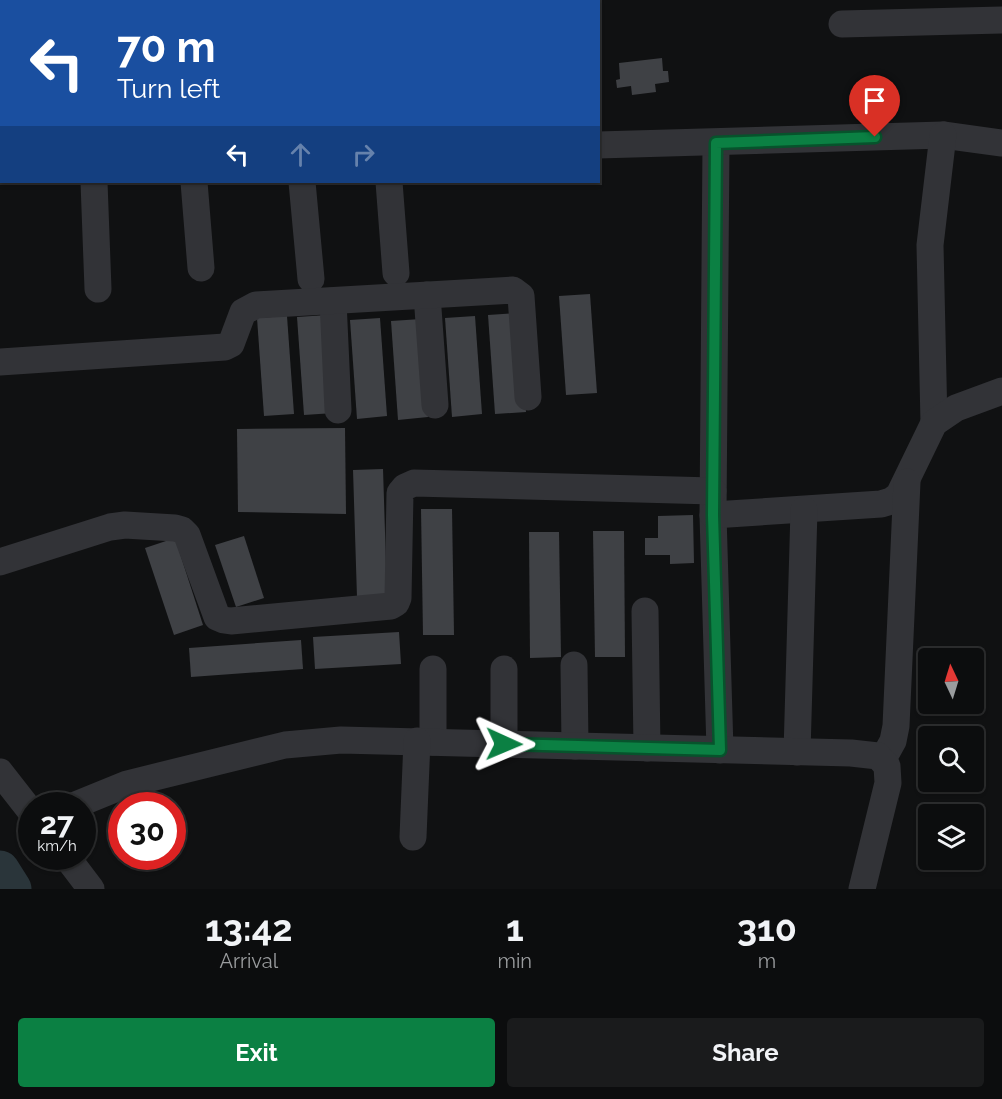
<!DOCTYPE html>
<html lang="en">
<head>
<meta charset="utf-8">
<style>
  :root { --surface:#0c0d0e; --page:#1a1b1c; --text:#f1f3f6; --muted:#9a9c9e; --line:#2c2d2e; --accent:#0b8043 }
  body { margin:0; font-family:Raleway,sans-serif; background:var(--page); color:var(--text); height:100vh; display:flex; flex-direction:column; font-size:22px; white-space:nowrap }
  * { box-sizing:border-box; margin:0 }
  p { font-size:20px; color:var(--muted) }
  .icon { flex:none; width:33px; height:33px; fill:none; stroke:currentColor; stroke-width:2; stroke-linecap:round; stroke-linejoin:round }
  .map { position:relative; height:889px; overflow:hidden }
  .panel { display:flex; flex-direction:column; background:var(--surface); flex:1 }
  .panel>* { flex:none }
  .hud { position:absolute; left:0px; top:0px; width:600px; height:183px; box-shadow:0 2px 4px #0004,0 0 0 2px var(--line); background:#1a4fa0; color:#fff; overflow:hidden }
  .needle { width:39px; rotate:356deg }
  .controls { position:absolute; left:918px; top:648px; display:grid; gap:12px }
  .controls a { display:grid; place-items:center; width:66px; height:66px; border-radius:6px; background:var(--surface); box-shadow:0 2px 4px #0004,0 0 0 2px var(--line); font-size:30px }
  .speed { position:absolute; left:18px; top:792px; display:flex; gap:12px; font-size:30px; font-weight:700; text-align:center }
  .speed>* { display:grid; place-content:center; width:78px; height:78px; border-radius:50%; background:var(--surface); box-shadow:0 2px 4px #0004,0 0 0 2px var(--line); line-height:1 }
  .speed small { font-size:15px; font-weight:400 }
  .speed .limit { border:9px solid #d22; background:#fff; color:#111 }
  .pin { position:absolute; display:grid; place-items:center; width:51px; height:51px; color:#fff; margin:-62px -26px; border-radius:50% 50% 50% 0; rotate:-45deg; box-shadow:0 0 6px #0007 }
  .pin .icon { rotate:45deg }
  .me { position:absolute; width:66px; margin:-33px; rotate:91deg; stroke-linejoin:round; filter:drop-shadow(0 0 4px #0008) }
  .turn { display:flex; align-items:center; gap:21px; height:126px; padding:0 18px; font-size:27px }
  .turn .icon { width:78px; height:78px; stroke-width:2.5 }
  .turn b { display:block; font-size:42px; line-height:51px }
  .lanes { display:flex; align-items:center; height:57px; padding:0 18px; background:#0003; justify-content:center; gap:30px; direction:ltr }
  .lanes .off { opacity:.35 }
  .eta { display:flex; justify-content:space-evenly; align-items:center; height:102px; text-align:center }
  .eta b { font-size:36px; font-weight:700; line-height:42px }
  .action { display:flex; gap:12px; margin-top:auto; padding:12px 18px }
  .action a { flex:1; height:69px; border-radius:6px; background:var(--accent); color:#fff; font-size:24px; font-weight:700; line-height:69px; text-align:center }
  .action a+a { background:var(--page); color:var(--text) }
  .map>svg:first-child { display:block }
</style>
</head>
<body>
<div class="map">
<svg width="1002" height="889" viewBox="0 0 1002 889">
  <rect width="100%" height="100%" fill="#101112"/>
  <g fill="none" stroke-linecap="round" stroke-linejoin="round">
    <polyline stroke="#2a353a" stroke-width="39" points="0,870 12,889"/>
  </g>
  <g fill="#3f4145">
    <polygon points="662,58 663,71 668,71 669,82 655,84 656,92 632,95 631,86 617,88 616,80 620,79 619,63"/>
    <polygon points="590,294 597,393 566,395 559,296"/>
    <polygon points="518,313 526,412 495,414 488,315"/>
    <polygon points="327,315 334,413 304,415 297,317"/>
    <polygon points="287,316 294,414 264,416 257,318"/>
    <polygon points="475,316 482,414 452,417 445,318"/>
    <polygon points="380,318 387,416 357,419 350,320"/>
    <polygon points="421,319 428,417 398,420 391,321"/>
    <polygon points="345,428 346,514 238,512 237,429"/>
    <polygon points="383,469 387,597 357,598 353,470"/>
    <polygon points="421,509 452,509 454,635 423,635"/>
    <polygon points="693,515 694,563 670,564 670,555 645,555 645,538 658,538 658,516"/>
    <polygon points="593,531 624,531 625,657 595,657"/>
    <polygon points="529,532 559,532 561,657 530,658"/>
    <polygon points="244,536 264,598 236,607 215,545"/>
    <polygon points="175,538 203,625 174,635 145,548"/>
    <polygon points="399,632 401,664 315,669 313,637"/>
    <polygon points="301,640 303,669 191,677 189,648"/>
  </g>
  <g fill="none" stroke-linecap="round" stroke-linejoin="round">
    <g stroke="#323337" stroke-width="27">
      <polyline points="415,0 415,2"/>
      <polyline points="575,0 575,2"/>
      <polyline points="88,2 88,0"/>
      <polyline points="842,24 1002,20"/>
      <polyline points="0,56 2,57"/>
      <polyline points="0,132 2,130"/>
      <polyline points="716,143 713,515 720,750"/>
      <polyline points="598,145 943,135 1002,143"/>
      <polyline points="94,182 98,289"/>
      <polyline points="194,182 201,268"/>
      <polyline points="302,182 311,279"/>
      <polyline points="389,182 396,273"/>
      <polyline points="427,295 435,405"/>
      <polyline points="333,301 338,410"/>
      <polyline points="0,362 225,347 231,344 243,312 256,305 513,290 521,296 528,397"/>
      <polyline points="934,423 930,245 943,135"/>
      <polyline points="713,515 881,504 891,501 899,495 934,423 956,408 1002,391"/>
      <polyline points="0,562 110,527 125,525 175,528 182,530 187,535 217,617 224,620 231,621 391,606 396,603 398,598 400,493 405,487 414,483 713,491"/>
      <polyline points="645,611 647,748"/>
      <polyline points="574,665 575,746"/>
      <polyline points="433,742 433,669"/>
      <polyline points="504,744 504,669"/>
      <polyline points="797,752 804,510"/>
      <polyline points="883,759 893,741 896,726 907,482"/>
      <polyline points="0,772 32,813"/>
      <polyline points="73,806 127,784 285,745 341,740 851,753 878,756 887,766 888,783 862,889"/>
      <polyline points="413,837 417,741"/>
      <polyline points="66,856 91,889"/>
    </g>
  </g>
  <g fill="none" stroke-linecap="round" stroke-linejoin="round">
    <defs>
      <polyline id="route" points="504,744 720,750 713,515 716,143 875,137"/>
    </defs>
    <use href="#route" stroke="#07532c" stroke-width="15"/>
    <use href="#route" stroke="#0b8043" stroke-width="10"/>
  </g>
</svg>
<div class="controls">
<a><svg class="needle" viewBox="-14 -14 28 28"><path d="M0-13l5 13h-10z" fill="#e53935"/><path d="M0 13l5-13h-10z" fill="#9a9c9e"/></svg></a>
<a><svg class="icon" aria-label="search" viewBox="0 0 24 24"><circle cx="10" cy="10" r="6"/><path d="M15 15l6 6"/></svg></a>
<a><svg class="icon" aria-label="layers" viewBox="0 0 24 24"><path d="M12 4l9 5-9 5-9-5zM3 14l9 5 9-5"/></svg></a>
</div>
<div class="speed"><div>27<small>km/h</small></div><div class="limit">30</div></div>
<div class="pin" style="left:875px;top:137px;background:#d93025"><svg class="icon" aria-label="arrive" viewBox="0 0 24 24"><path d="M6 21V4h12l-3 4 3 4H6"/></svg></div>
<svg class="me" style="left:504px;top:744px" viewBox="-20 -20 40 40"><path d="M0-17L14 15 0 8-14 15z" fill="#0b8043" stroke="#fff" stroke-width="4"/></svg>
<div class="hud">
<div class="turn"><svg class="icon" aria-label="left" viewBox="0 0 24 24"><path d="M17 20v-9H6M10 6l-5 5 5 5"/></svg><div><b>70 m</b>Turn left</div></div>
<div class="lanes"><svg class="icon" aria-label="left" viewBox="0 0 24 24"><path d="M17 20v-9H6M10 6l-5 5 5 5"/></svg><svg class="icon off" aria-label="ahead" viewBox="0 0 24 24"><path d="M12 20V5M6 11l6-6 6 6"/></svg><svg class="icon off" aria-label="right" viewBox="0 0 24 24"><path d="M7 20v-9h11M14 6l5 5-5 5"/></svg></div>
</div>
</div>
<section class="panel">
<div class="eta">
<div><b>13:42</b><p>Arrival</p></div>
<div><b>1</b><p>min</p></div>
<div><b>310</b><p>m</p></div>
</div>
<div class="action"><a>Exit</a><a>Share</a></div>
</section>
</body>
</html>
